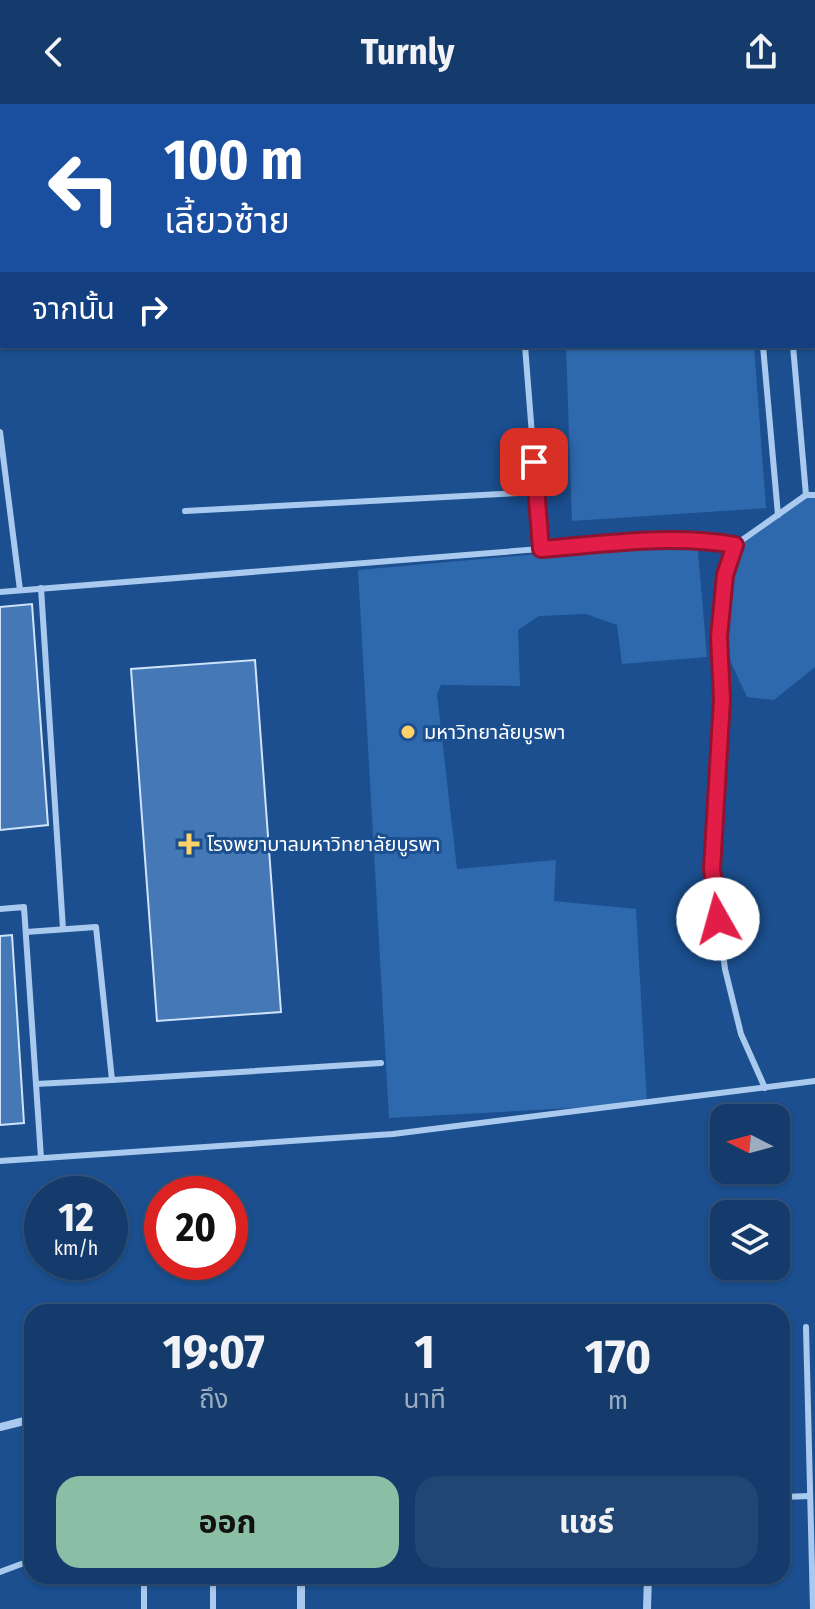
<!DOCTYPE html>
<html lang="th">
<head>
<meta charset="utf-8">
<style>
  :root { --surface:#143b6b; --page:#214673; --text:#f1f3f6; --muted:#9dadc1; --line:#33557e; --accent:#8abfa5 }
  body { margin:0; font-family:"Fira Sans Condensed","Noto Sans Thai",sans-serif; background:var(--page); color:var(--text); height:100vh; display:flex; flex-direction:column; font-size:30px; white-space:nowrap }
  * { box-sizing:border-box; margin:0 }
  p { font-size:26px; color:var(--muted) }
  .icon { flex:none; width:44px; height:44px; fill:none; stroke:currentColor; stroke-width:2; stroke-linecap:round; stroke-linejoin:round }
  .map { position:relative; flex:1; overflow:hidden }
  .details { position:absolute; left:24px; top:1200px; width:766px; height:280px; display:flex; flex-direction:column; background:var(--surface); border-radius:24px; box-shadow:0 2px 6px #0004,0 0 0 2px var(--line) }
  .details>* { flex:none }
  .hud { position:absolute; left:0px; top:0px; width:816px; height:244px; box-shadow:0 2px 6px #0004,0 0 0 2px var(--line); background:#1a4fa0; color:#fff; overflow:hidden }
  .needle { width:52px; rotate:276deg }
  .buttons { position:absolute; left:710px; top:1000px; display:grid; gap:16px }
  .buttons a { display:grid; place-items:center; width:80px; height:80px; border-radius:16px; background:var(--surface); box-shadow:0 2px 6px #0004,0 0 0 2px var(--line); font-size:40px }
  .speed { position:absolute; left:24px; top:1072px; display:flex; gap:16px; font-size:40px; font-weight:700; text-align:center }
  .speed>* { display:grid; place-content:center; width:104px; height:104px; border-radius:50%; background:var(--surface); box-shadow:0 2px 6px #0004,0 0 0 2px var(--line); line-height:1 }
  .speed small { font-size:20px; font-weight:400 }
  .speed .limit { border:12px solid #d22; background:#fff; color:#111 }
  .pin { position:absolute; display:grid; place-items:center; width:68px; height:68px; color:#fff; margin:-34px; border-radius:16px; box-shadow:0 4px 12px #0006 }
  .me { position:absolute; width:88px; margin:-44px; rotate:353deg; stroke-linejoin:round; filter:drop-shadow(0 0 6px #0008) }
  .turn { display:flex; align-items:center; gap:28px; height:168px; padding:0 32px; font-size:36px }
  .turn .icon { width:104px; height:104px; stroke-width:2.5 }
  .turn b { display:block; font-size:56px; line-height:68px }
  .then { display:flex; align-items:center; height:76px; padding:0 32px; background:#0003; gap:16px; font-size:30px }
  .eta { display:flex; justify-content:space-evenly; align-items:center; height:136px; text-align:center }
  .eta b { font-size:48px; font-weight:700; line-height:56px }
  .primary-button { display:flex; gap:16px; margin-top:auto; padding:16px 32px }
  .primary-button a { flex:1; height:92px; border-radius:24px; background:var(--accent); color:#111; font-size:32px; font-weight:700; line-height:92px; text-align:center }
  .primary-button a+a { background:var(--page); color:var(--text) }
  header { display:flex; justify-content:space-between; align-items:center; height:104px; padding:0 32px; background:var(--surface); font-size:36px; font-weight:700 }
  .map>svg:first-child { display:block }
</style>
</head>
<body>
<header><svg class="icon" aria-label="back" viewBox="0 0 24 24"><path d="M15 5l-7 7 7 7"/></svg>Turnly<svg class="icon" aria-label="share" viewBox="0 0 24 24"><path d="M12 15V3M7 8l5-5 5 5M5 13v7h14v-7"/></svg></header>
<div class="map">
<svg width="815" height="1505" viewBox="0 0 815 1505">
  <rect width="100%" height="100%" fill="#1b4f8f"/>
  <g fill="#2e69ad">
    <polygon points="566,242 754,242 766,404 572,417"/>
    <polygon points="815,392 815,563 774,596 747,593 719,533 725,471 747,432 799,396"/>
    <polygon points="697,436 707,553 622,560 617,521 586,510 539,512 518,526 520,582 441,581 437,590 457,765 556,756 554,797 636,805 647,1000 389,1014 358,466"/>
  </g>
  <g fill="#4478b7" stroke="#cfe3fa" stroke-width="2">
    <polygon points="32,500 48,721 0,726 0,503"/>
    <polygon points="255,556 281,908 157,917 131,565"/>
    <polygon points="12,831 24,1019 0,1021 0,832"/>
  </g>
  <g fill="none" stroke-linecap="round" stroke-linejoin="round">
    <g stroke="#a9c9ee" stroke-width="6">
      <polyline points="744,0 744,2"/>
      <polyline points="776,0 776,2"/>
      <polyline points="814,198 815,198"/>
      <polyline points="0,228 2,227"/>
      <polyline points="525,242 541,445"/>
      <polyline points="763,242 778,411"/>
      <polyline points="793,242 806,391"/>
      <polyline points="0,328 20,486"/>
      <polyline points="185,407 536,388"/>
      <polyline points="41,484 63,825"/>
      <polyline points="0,488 666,435 708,436 735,441"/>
      <polyline points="0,805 24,803 41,1054"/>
      <polyline points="26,828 96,823 112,976 381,959"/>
      <polyline points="36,980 112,976"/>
      <polyline points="765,984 741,930 725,865 712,765 722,595 719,533 725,471 735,441 806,391 815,391"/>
      <polyline points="0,1057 393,1030 815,977"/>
      <polyline points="806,1223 813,1505"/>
      <polyline points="782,1393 810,1392"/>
      <polyline points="0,1468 32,1456"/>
      <polyline points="144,1505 144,1472"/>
      <polyline points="213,1505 213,1472"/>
    </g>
    <g stroke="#a9c9ee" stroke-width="8">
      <polyline points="0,1323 32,1315"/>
      <polyline points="301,1472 301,1505"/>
      <polyline points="647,1505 648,1472"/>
    </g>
  </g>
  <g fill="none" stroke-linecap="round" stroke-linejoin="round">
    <defs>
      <path id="route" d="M534,358L541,445C606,440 670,430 735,441L725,471L719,533L722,595L712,765L718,815"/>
    </defs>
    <use href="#route" stroke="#92132f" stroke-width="20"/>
    <use href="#route" stroke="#e11d48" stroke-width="14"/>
  </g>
  <g fill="#ffd166" stroke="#1b4f8f" stroke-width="3">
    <circle cx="408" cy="628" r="8"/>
    <path d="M185 728h8v8h8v8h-8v8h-8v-8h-8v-8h8z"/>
  </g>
  <g text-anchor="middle" stroke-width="6" stroke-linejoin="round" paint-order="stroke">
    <g font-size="20" fill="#fff" stroke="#1b4f8f" text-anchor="start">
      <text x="424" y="635">มหาวิทยาลัยบูรพา</text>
      <text x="207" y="747">โรงพยาบาลมหาวิทยาลัยบูรพา</text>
    </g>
  </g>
</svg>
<div class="buttons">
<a><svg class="needle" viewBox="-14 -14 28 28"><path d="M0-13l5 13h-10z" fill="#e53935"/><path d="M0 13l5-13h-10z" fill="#9dadc1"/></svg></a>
<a><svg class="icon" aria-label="layers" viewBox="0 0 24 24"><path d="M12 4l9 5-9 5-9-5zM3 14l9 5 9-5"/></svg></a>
</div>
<div class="speed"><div>12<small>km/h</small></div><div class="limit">20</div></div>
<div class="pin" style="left:534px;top:358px;background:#d93025"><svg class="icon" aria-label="arrive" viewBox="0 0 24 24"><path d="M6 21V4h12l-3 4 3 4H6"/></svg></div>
<svg class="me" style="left:718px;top:815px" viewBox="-20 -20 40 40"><circle r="19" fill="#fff"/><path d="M0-13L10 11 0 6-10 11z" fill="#e11d48"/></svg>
<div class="hud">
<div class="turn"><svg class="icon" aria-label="left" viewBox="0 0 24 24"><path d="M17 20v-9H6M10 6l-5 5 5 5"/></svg><div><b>100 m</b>เลี้ยวซ้าย</div></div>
<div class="then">จากนั้น<svg class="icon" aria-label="right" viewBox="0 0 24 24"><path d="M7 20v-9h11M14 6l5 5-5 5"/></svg></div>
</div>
<section class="details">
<div class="eta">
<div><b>19:07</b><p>ถึง</p></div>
<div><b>1</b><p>นาที</p></div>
<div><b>170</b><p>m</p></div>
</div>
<div class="primary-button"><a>ออก</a><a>แชร์</a></div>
</section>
</div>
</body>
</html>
